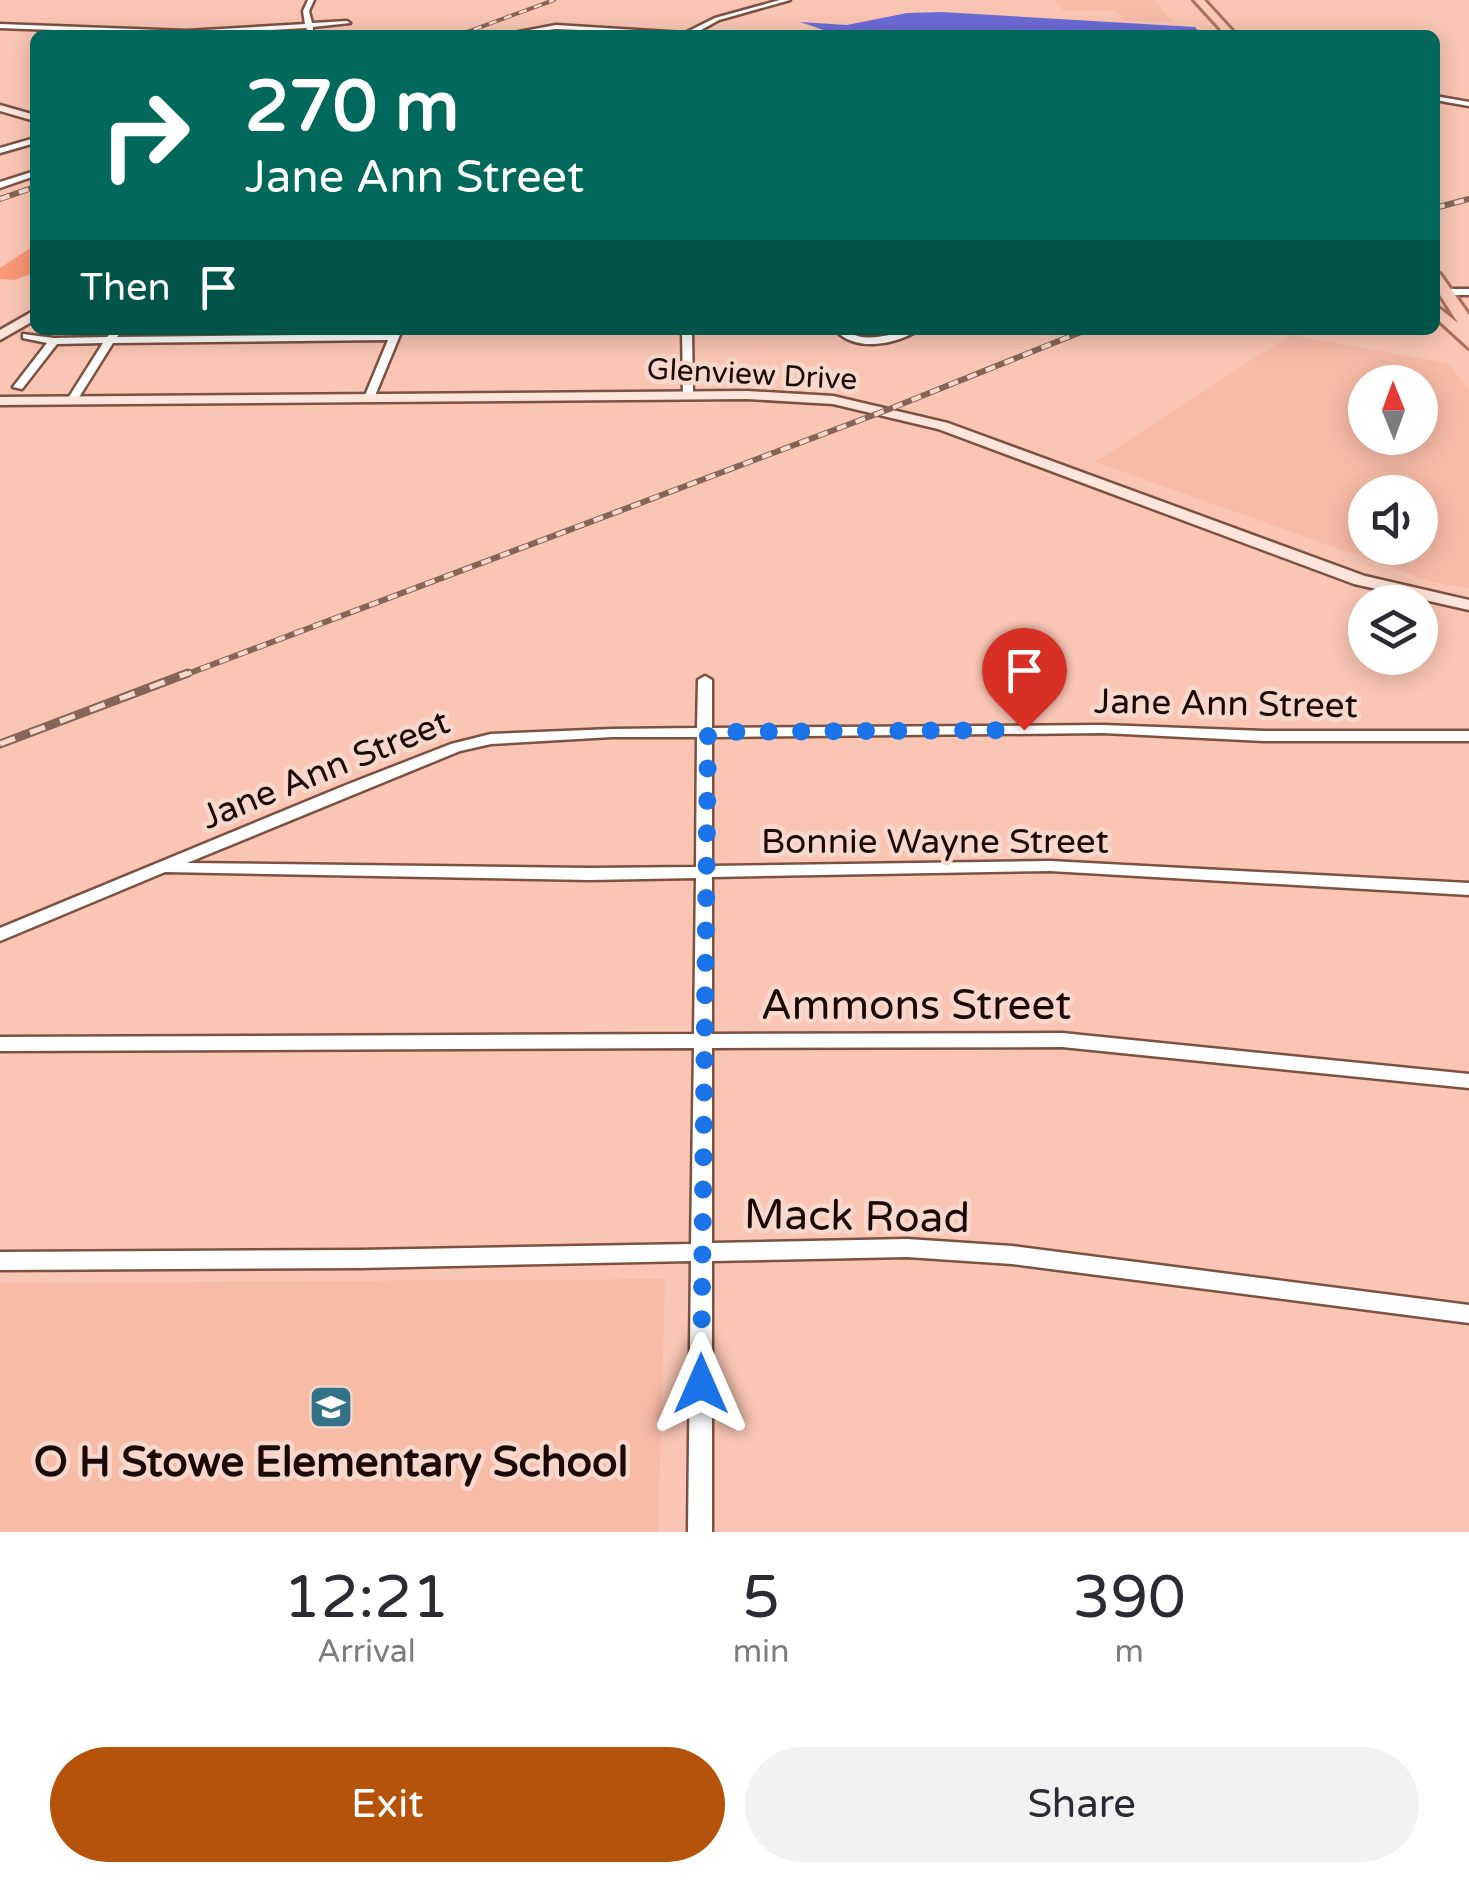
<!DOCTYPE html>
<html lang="en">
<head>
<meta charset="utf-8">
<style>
  :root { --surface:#fff; --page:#f2f2f3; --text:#2b2b33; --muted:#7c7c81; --accent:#b45309 }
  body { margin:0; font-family:"Varela Round",sans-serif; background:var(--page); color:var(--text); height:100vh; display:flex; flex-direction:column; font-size:38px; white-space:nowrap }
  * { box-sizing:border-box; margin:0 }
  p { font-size:32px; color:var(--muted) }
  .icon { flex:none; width:55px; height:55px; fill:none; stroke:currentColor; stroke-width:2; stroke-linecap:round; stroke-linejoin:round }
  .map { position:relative; height:1532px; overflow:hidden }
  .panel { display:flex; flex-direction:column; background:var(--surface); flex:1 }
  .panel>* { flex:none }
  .guide { position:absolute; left:30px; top:30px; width:1410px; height:305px; border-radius:15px; box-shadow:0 5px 25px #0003; background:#00695c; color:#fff; overflow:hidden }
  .needle { width:65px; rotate:359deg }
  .tools { position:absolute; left:1348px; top:365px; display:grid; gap:20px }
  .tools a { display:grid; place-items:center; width:90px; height:90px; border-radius:50%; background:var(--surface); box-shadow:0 5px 25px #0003; font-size:50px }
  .pin { position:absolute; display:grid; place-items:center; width:85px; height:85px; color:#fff; margin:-102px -42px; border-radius:50% 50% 50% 0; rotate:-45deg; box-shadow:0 0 10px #0007 }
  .pin .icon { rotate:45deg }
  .me { position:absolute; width:110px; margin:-55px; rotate:0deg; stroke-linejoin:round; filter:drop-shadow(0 0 8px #0008) }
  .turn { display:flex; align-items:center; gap:35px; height:210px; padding:0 50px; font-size:45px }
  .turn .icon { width:130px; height:130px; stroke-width:2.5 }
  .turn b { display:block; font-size:70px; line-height:85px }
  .then { display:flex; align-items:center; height:95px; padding:0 50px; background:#0003; gap:20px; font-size:38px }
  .eta { display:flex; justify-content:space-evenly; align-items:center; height:170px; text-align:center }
  .eta b { font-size:60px; font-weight:600; line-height:70px }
  .action { display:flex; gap:20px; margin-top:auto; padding:20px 50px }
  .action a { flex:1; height:115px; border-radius:60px; background:var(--accent); color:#fff; font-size:40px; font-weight:600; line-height:115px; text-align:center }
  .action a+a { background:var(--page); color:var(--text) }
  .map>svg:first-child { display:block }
</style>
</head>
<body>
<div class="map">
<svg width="1469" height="1532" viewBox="0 0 1469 1532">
  <rect width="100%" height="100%" fill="#fac6b3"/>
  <g fill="#f7bba6" fill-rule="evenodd">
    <polygon points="1055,0 1154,0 1173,22 1124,21 1116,11 1063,11"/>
    <path d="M1290,335L1448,363L1469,390V588L1432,582L1095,462ZM1420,382V438H1365V382ZM1365,492H1420V548H1365Z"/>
    <polygon points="665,1279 658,1532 0,1532 0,1283"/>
  </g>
  <polygon fill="#6b6bd6" points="942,12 1195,27 1202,35 838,35 800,22 847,25 907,13"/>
  <polygon fill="#fa9774" points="35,245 35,272 15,280 0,279 0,268"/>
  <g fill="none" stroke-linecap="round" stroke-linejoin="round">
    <defs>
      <g id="minor">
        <polygon points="308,0 314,0 309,11 312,23 347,21 350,23 313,27 313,31 310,33 306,28 187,35 0,28 0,24 187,31 305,24 303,11"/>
        <polygon points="780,0 790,0 719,20 692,35 556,29 503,35 556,25 685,33 715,18"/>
        <polygon points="1435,96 1469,102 1469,106 1435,100"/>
        <polygon points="35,138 35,143 0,153 0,148"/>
        <polygon points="35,171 35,176 0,188 0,182"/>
        <rect x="1435" y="289" width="34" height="6"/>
        <polygon points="115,330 120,333 117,337 390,334 392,330 402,330 374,398 369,401 364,398 388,340 113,343 76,402 72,403 67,400 103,343 57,344 22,389 13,387 47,343 23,338 23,334 54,338 107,337"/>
        <polygon points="682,330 692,330 693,395 688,398 683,395"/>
        <path d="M835,330H846C869,347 894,330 919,330C895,344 857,353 835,330Z"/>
        <path d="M705,676L712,680V728L1103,725L1264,731H1469V741H1264L1103,733L712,737V866L1050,861L1469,883V895L1050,871L712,877V1034L1062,1033L1469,1074V1088L1062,1047L712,1048V1243L907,1239L1012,1246L1469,1305V1323L1012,1264L907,1257L712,1261V1532H688L691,1261L360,1268L0,1270V1252L360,1250L691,1244L694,1048L0,1051V1037L694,1034L696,878L590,880L165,872L0,941V928L346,785L451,744L491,734L612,729L697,728L698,680ZM612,737H697L696,867L590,868L187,863L460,751L491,744Z"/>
      </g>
      <g id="secondary">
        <polygon points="0,105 35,115 35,121 0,111"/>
        <polygon points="35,310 35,320 0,340 0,330"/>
        <polygon points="747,391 833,396 948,423 1365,576 1469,600 1469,610 1354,584 938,429 833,404 747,399 0,405 0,397"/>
      </g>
      <g id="primary">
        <polygon points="1194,0 1204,0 1236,35 1226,35"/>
        <polygon points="1435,273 1440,274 1469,315 1469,348 1435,317 1435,305 1458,323 1435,287"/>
      </g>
    </defs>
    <use href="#minor" stroke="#7d5141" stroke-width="5"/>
    <use href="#secondary" stroke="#7d5141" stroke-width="5"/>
    <use href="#primary" stroke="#ac705a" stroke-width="6"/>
    <use href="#minor" fill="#fff" fill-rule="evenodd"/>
    <use href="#secondary" fill="#fee5dc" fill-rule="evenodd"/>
    <use href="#primary" fill="#fccab8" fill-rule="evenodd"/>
    <defs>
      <polyline id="rail-far2" points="459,35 554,0"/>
      <g id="rail-far1">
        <polyline points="0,199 35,187"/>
        <polyline points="1435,208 1469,199"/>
        <polyline points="182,676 887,410 1086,330"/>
      </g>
      <polyline id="rail" points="0,744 188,673"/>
    </defs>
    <use href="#rail-far2" stroke="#866458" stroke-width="4"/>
    <use href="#rail-far1" stroke="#866458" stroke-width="6"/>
    <use href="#rail" stroke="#866458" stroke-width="9"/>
    <use href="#rail-far2" stroke="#f8d8cd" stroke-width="2.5" stroke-dasharray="8" stroke-linecap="butt"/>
    <use href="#rail-far1" stroke="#f8d8cd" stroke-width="4" stroke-dasharray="10" stroke-linecap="butt"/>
    <use href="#rail" stroke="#f8d8cd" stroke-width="5" stroke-dasharray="16" stroke-linecap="butt"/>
  </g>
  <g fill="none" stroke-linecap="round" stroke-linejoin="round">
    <polyline stroke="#1a73e8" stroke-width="18" stroke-dasharray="0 32.4" points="701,1384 708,732 1024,730"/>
  </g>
  <defs>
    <symbol id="school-square" viewBox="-11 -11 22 22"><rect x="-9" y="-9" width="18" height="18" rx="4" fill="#337387" stroke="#f8d8cd"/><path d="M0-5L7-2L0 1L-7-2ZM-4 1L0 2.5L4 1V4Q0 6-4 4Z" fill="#fff"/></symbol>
  </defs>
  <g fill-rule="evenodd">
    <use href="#school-square" x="306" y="1382" width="50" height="50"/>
  </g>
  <g text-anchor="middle" stroke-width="9" stroke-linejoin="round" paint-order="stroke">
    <g font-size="30" fill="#1a0904" stroke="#f8d8cd">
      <text transform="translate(752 374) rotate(3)" y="10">Glenview Drive</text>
    </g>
    <g font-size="35" fill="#1a0904" stroke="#f8d8cd">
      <text transform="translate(1226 703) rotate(1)" y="12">Jane Ann Street</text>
      <text transform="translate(325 769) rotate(-22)" y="12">Jane Ann Street</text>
      <text x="935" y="853">Bonnie Wayne Street</text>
    </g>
    <g font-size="42" fill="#1a0904" stroke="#f8d8cd">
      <text x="916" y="1019">Ammons Street</text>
      <text transform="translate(857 1215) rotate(1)" y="15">Mack Road</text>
    </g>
    <g font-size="42" font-weight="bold" fill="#1a0904" stroke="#f8d8cd">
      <text x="331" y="1476">O H Stowe Elementary School</text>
    </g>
  </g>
</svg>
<div class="tools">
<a><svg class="needle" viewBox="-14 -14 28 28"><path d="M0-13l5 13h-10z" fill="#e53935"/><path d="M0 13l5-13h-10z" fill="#7c7c81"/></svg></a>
<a><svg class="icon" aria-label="sound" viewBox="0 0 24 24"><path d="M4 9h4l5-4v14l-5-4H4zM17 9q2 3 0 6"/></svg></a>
<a><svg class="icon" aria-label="layers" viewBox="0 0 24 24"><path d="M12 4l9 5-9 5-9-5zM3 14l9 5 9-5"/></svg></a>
</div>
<div class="pin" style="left:1024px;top:730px;background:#d93025"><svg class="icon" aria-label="arrive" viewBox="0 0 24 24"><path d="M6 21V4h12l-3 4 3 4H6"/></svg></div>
<svg class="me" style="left:701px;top:1384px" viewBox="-20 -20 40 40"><path d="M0-17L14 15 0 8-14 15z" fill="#1a73e8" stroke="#fff" stroke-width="4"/></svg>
<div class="guide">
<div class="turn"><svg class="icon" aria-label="right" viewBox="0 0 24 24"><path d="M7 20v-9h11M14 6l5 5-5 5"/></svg><div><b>270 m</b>Jane Ann Street</div></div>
<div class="then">Then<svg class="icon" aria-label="arrive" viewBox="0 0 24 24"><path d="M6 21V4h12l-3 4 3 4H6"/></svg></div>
</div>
</div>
<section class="panel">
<div class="eta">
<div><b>12:21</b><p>Arrival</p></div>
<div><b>5</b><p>min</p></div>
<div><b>390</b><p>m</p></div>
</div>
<div class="action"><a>Exit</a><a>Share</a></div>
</section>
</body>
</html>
